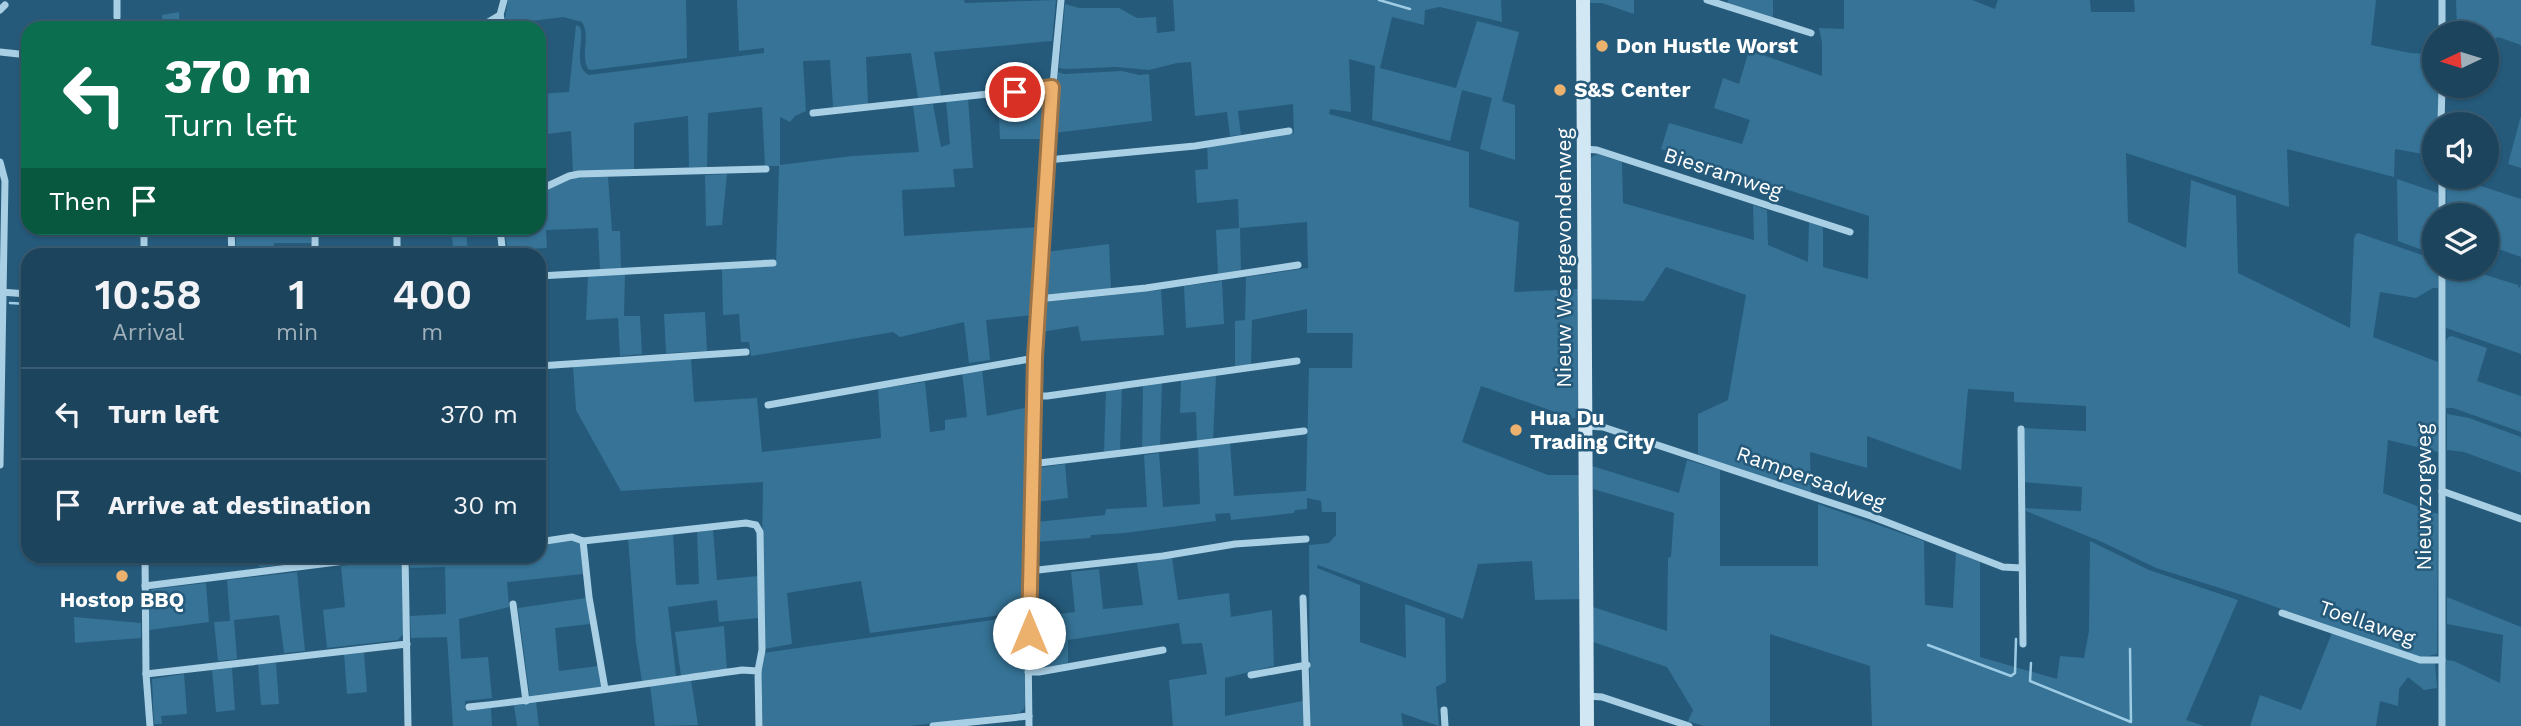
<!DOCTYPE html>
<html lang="en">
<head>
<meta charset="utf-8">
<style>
  :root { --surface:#1c445c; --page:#294e65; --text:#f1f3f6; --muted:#a0b0bb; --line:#3a5c72 }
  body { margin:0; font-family:"Work Sans",sans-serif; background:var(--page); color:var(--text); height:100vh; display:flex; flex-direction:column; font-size:26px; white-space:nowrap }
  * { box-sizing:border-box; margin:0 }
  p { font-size:23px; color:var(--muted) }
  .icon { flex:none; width:38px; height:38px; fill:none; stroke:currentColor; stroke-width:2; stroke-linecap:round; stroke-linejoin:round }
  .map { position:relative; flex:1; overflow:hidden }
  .side { position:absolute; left:21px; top:248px; width:525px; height:315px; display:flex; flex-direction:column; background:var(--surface); border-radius:21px; box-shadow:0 2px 5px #0004,0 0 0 2px var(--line) }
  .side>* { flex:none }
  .top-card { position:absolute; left:21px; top:21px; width:525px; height:214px; border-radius:21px; box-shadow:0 2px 5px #0004,0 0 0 2px var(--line); background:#0b6e4f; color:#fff; overflow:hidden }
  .needle { width:46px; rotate:266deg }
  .buttons { position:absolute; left:2422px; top:21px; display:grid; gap:14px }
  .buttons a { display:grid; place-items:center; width:77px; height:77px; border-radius:50%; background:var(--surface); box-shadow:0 2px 5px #0004,0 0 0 2px var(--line); font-size:35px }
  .pin { position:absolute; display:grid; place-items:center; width:60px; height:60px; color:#fff; margin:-30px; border:4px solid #fff; border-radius:50%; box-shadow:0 2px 7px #0007 }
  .me { position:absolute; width:77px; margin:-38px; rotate:0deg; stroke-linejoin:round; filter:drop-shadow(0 0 5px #0008) }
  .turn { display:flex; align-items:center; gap:24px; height:147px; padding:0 28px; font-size:32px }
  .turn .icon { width:91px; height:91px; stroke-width:2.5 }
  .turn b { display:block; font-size:49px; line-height:60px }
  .then { display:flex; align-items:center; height:66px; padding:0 28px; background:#0003; gap:14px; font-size:26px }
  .eta { display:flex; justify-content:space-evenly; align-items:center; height:119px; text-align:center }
  .eta b { font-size:42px; font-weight:600; line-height:49px }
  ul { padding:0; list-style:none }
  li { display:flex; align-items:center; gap:21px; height:91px; padding:0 28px; border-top:2px solid var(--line) }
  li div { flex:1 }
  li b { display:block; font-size:26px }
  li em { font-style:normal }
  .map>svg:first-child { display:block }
</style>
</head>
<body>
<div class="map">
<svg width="2521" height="726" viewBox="0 0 2521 726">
  <rect width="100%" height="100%" fill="#255a7b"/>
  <g fill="#367396">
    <path d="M508,0H686L687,58L591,70L588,69C580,54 591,37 582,22L563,17L508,24L505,18Z"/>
    <path d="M737,0H964L965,3L1056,0L1052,41L934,52L941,96L918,98L911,53L866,57L868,104L833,107L830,60L803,61L806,111L795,116L790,122L780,117V165L852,156L919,152L913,106L933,104L941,147L950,144L946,101L968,98L973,168L953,169L955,187L902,190L904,236L1038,227L1033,315L986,320L990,360L969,363L964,322L900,337L893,332L751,356L749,342H741L739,314L723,315L722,268L776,265L779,166H765L762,107L708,113L707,167H689L688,116L634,123V170L573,172L571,131L539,135V94L569,92L576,25L580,27C585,42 572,66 589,75L764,53V48L739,51Z"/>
    <polygon points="1173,0 1501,0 1502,22 1440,7 1425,10 1424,25 1392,17 1380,68 1456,88 1477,21 1519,32 1502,101 1515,105 1515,160 1480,149 1492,98 1462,90 1450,141 1372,120 1375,66 1349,59 1351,112 1330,109 1329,114 1469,152 1469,207 1519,222 1514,292 1578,289 1581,418 1572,418 1481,386 1462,442 1548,475 1580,475 1581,599 1535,600 1532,561 1478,564 1463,619 1318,565 1317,568 1360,585 1360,642 1406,658 1405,604 1445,618 1446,682 1436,687 1439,726 1401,713 1403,726 1310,726 1309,545 1329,543 1336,535 1336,512 1322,512 1321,501 1307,498 1307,509 1295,510 1294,513 1231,520 1230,513 1215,514 1216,521 1125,533 1091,535 1090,538 1035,542 1036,522 1105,515 1106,509 1147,507 1144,455 1159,453 1163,507 1200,504 1198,447 1230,443 1234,496 1306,491 1309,368 1352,368 1353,333 1307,333 1307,309 1252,320 1251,365 1235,366 1235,321 1245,320 1246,277 1308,268 1307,222 1240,228 1241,270 1218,274 1216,230 1239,228 1238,199 1197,203 1195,170 1208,169 1207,144 1246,136 1294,133 1293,104 1238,111 1241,135 1230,136 1227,112 1195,116 1191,62 1177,63 1149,70 1116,67 1066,69 1059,68 1065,4 1079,8 1119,8 1137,18 1156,17 1157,33 1175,31"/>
    <polygon points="1590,0 1634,0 1634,14 1602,3 1590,3"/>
    <polygon points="1728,0 1773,0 1773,18 1727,4"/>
    <polygon points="1844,0 1972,0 1995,9 1998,0 2090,0 2091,12 2135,12 2134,0 2376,0 2371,45 2410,53 2434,54 2434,86 2438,86 2438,124 2434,124 2434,156 2395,149 2394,177 2287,149 2289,207 2126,153 2128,222 2186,248 2191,180 2236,196 2238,273 2350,328 2354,238 2356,234 2358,233 2425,256 2434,256 2434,268 2438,268 2438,288 2433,288 2416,298 2380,292 2373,337 2438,362 2438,452 2388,440 2383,493 2438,514 2437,654 2420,658 2242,595 2156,568 2102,542 2026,511 2024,508 2081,511 2082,487 2022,482 2023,428 2086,431 2086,406 2014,402 2014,392 1968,389 1961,470 1867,436 1867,468 1810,452 1811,492 1803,492 1698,455 1698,414 1728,400 1746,295 1666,267 1644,301 1590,299 1590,158 1597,154 1622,162 1623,203 1754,240 1753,205 1767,210 1768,245 1808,262 1809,222 1823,227 1823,267 1868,279 1869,216 1661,149 1669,123 1742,144 1750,120 1714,108 1723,78 1739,84 1749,50 1822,76 1822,43 1819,28 1844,29"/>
    <polygon points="2456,0 2521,0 2521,45 2498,37 2493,40 2487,38 2487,33 2473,33 2457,28"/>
    <polygon points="179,12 180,28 163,28 162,15"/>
    <polygon points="1122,71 1139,75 1149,74 1152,121 1054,133 1058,72 1064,74"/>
    <polygon points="1044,91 1048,94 1045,139 1000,139 998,96"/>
    <polygon points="2521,116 2521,168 2508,164"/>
    <polygon points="727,174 722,225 706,226 705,175"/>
    <polygon points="581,177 608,177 612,231 620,231 621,268 600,270 598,228 546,230 547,248 529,249 529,255 509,256 504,228 539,228 539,194 568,179"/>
    <polygon points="2446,177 2453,177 2521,199 2521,257 2487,245 2487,215 2447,215"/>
    <polygon points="2397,179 2438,193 2438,215 2434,215 2434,250 2425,251 2398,241"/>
    <polygon points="236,228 311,228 311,243 274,243 274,255 236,255"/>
    <polygon points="451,228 466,228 468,255 454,255"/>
    <polygon points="1109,244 1111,289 1044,296 1042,291 1046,252"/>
    <polygon points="2446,268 2463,268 2518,285 2519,289 2521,284 2521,354 2446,328"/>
    <polygon points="625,274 624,316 640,316 642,354 620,356 618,318 586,320 588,276"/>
    <polygon points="539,279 548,279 546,321 539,322"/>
    <polygon points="1222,281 1224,324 1186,328 1184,286"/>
    <polygon points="1161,290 1164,335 1081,341 1078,326 1041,332 1042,306 1045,302"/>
    <polygon points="705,312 707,351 666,353 664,314"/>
    <polygon points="2452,336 2487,348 2477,381 2521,396 2521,432 2453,408 2446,408 2446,341 2448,337"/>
    <polygon points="691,358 694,402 757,398 762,452 881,438 878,389 925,382 930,432 945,430 945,420 967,417 962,371 982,369 987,416 1029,407 1023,612 870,633 861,581 787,593 792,644 764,649 762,557 763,482 621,491 576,410 573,366"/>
    <polygon points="1216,376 1213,440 1197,442 1196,412 1180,413 1181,380"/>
    <polygon points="1162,382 1160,446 1142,448 1143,384"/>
    <polygon points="1122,388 1120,451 1104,452 1106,390"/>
    <polygon points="2447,414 2469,418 2521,437 2521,473 2464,452 2447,450"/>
    <polygon points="1687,460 1720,470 1720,566 1818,566 1818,504 1924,541 1925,605 1953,608 1956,552 1980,562 1980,657 2057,679 2060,656 2084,658 2089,631 2090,541 2149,570 2238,600 2186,720 2204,726 1872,726 1870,666 1770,634 1770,726 1704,726 1688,721 1693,710 1667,667 1593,642 1593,607 1667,631 1668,558 1671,557 1674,513 1593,489 1592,466 1679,493"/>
    <polygon points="1065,464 1068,498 1036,502 1037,468"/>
    <polygon points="713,530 717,580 758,576 758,618 719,622 717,600 668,607 676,676 642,682 636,643 628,538 673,533 676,585 699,584 697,532"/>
    <polygon points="571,539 580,543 583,574 507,582 509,607 459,619 461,659 488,657 492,698 465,701 465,710 491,708 492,726 453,726 447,637 411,638 410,616 446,614 445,567 410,568 409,557 539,556 539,544"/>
    <polygon points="258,557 281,557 282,565 259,567"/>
    <polygon points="1172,558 1178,600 1229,593 1231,617 1272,610 1274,666 1225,678 1225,716 1303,701 1304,726 1173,726 1169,680 1207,674 1202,643 1182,644 1179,623 1068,640 1068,663 1034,670 1034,617 1075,612 1071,572 1099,569 1103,609 1143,605 1137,563"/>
    <polygon points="394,559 401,561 402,569 403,634 398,640 327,648 323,610 345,607 341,566"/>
    <polygon points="297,572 305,651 284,653 279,615 234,620 237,659 218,661 214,622 230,621 227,580"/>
    <polygon points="206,583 209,622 149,630 149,591 154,589"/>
    <polygon points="2447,597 2521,627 2521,726 2445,726 2446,660 2454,661 2500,683 2503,635 2447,624"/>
    <polygon points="586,598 590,624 555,628 559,671 598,666 601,687 530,698 518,608"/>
    <polygon points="1020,616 1024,617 1025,704 1024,709 1019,713 910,726 763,726 761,670 763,653"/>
    <polygon points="74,617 141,623 141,638 75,643"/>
    <polygon points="724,626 727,671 681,676 675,632"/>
    <polygon points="2332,633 2435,663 2437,688 2424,690 2408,677 2399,689 2398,706 2380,701 2376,726 2250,726 2260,695 2301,710"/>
    <polygon points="364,652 367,692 347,694 344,653"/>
    <polygon points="276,663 279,704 261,705 258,664"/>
    <polygon points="232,668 235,710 216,712 212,670"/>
    <polygon points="184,674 187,714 161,716 162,724 154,724 152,679"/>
    <polygon points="691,680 698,725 655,726 650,685"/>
    <polygon points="536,702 539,726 517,726 514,705"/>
  </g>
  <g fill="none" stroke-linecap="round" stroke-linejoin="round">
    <g stroke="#9ecce5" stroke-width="2.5">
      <polyline points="1379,0 1410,9"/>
      <polyline points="10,303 28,304"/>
      <polyline points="1928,645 2011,676 2015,673 2016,639"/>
      <polyline points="2031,663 2030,681 2131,722 2130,649"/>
    </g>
    <g stroke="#a9cfe4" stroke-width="7">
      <polyline points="117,0 117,17"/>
      <polyline points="1707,0 1811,33"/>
      <polyline points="0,10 5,5"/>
      <polyline points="500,15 503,28"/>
      <polyline points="455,28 485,24 500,15 504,0"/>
      <polyline points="2442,33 2442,0"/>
      <polyline points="0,52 28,55"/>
      <polyline points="813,113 1052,87"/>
      <polyline points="2441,124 2442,86"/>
      <polyline points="1584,149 1597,150 1850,232"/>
      <polyline points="1047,160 1195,146 1289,131"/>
      <polyline points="0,162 5,181 0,465"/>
      <polyline points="2442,177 2442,215"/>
      <polyline points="539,190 569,176 579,174 766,169"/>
      <polyline points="231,228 232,256"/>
      <polyline points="315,228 315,256"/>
      <polyline points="397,228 397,256"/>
      <polyline points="500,228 503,256"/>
      <polyline points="144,256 144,228"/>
      <polyline points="2442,268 2442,726"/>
      <polyline points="539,276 773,263"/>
      <polyline points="0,292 28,294"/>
      <polyline points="1038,299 1146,288 1298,265"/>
      <polyline points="539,366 746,352"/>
      <polyline points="1034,396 1047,396 1297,361"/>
      <polyline points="768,405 1035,358"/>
      <polyline points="1586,426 1603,427 1871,516 2003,567 2022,568"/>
      <polyline points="2021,429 2023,644"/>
      <polyline points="1031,464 1304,431"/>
      <polyline points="2442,491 2521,519"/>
      <polyline points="583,541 589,597 605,689"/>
      <polyline points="539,542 572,537 583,541 746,523 756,525 760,532 762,650 758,671"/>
      <polyline points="145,556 146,674 150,726"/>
      <polyline points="405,556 408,726"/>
      <polyline points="1029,571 1163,556 1235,544 1306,539"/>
      <polyline points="145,586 385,556"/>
      <polyline points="1303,598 1307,726"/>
      <polyline points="513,604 526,701"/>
      <polyline points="2282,613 2420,660 2442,660"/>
      <polyline points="1028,672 1039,672 1163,650"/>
      <polyline points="146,674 407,644"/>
      <polyline points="1251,675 1307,665"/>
      <polyline points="1587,696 1602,697 1689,726"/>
      <path d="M469,707C560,697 651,683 742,670L758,671L759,726"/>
      <polyline points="1444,710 1445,726"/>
      <polyline points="933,726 1029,716"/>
      <path d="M1029,726C1025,484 1037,241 1061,0"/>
    </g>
    <polyline stroke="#d2e7f4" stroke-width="14" points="1583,0 1587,726"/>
  </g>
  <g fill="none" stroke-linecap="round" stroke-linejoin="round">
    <defs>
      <polyline id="route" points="1015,92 1052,87 1035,358 1029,633"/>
    </defs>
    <use href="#route" stroke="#9a7348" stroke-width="18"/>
    <use href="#route" stroke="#edb16e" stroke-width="12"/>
  </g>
  <g fill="#edb16e" stroke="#255a7b" stroke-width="2.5">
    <circle cx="1602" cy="46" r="7"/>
    <circle cx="1560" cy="90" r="7"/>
    <circle cx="1516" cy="430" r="7"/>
    <circle cx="122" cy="576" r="7"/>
  </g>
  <g text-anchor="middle" stroke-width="5" stroke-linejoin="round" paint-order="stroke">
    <g font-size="21" font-weight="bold" fill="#fff" stroke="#255a7b" text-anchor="start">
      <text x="1616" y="53">Don Hustle Worst</text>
      <text x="1574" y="97">S&amp;S Center</text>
      <text x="1530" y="425">Hua Du<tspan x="1530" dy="24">Trading City</tspan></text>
      <text x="122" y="607" text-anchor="middle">Hostop BBQ</text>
    </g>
    <g font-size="21" fill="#fff" stroke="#255a7b">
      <text transform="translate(1723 173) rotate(18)" y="7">Biesramweg</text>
      <text transform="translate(1564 258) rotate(-90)" y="7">Nieuw Weergevondenweg</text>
      <text transform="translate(1811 478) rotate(19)" y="7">Rampersadweg</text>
      <text transform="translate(2424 497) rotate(-90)" y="7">Nieuwzorgweg</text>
      <text transform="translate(2367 623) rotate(19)" y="7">Toellaweg</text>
    </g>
  </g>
</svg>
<div class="buttons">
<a><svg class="needle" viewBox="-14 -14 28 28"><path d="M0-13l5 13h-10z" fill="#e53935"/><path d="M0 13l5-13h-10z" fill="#a0b0bb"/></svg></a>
<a><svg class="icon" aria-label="sound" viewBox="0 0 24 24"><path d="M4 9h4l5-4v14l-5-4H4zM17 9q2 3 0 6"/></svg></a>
<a><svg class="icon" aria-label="layers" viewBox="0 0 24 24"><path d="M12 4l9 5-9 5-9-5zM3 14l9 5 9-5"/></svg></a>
</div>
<div class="pin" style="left:1015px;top:92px;background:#d93025"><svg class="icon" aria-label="arrive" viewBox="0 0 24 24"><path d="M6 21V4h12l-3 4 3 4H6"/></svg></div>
<svg class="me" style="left:1029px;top:633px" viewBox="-20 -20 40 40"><circle r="19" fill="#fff"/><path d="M0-13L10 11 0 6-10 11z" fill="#edb16e"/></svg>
<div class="top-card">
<div class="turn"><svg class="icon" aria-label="left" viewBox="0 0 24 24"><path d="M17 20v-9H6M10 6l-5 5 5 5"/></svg><div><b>370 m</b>Turn left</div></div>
<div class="then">Then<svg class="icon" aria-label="arrive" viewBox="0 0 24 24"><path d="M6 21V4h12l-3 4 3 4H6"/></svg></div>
</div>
<section class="side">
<div class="eta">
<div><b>10:58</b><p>Arrival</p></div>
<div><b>1</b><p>min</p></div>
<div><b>400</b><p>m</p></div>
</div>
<ul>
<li><svg class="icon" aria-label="left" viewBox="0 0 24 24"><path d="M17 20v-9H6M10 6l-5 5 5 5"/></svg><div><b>Turn left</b></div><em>370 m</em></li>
<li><svg class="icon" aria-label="arrive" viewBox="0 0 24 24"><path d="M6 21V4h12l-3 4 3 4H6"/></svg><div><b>Arrive at destination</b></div><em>30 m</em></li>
</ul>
</section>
</div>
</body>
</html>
